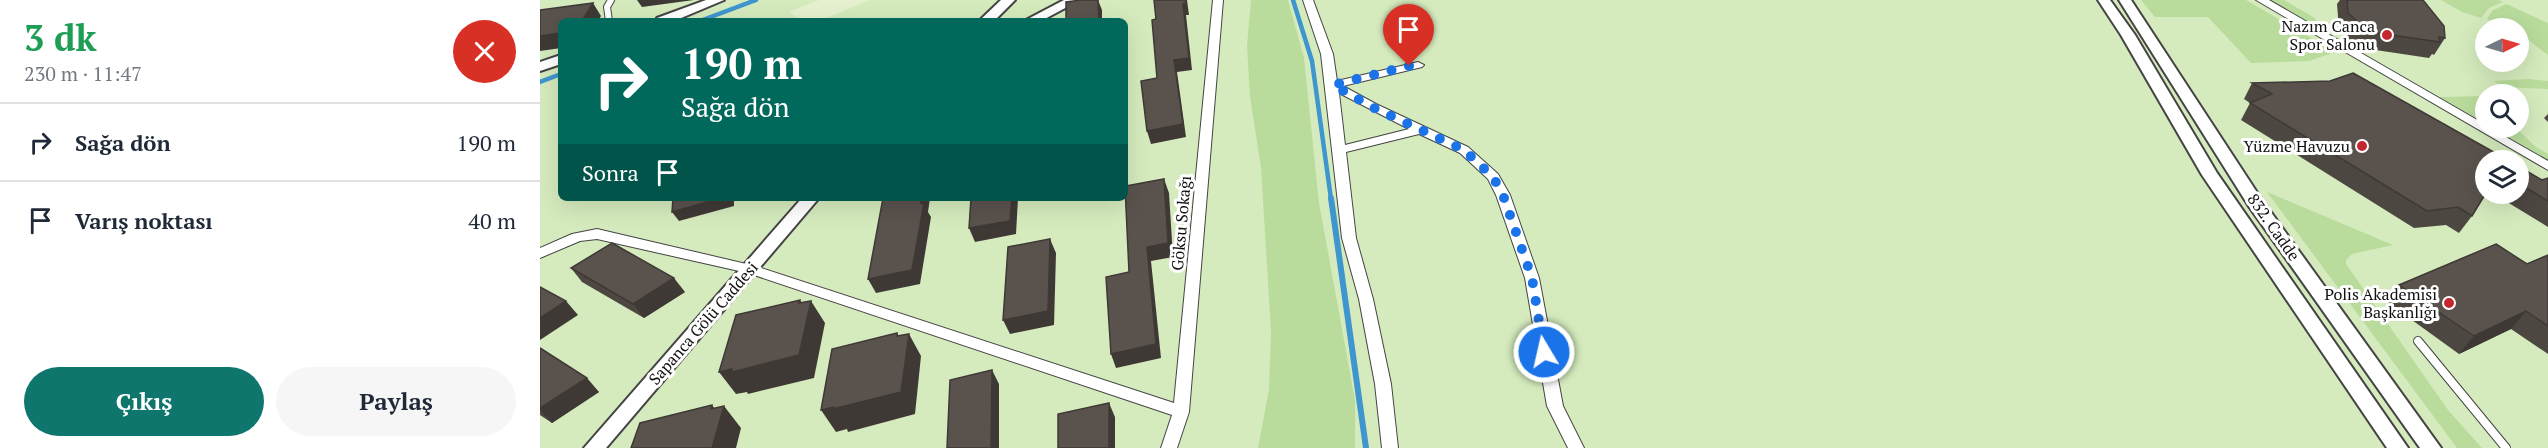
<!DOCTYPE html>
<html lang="tr">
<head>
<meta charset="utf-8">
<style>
  :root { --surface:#fff; --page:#f6f6f7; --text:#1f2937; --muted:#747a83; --line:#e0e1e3; --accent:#0f766e }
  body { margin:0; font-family:"PT Serif",serif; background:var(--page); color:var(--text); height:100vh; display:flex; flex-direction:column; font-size:22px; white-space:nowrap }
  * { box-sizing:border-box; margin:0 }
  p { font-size:20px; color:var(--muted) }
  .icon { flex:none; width:33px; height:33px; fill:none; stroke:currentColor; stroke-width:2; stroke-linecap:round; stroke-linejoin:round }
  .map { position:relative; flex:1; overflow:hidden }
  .panel { display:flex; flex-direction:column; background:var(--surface); width:540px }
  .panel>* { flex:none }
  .top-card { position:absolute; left:18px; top:18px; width:570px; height:183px; border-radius:9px; box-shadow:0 6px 24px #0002; background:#00695c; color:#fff; overflow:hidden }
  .needle { width:39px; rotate:85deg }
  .controls { position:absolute; left:1935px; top:18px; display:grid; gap:12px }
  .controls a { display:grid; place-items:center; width:54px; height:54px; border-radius:50%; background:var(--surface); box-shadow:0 6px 24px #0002; font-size:30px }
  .pin { position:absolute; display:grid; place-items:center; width:51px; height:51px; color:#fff; margin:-62px -26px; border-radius:50% 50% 50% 0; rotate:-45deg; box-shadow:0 0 6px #0007 }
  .pin .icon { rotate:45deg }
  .me { position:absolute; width:66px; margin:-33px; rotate:351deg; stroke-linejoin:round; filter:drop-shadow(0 0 4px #0008) }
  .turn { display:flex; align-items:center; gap:21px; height:126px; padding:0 24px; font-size:27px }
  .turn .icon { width:78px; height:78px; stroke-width:2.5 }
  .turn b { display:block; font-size:42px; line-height:51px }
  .then { display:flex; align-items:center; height:57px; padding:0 24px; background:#0003; gap:12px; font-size:22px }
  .round { display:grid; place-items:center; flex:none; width:63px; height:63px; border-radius:32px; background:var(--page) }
  .overview { display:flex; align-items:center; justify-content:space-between; height:102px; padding:0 24px }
  h1 { font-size:36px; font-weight:600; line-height:45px; color:#1e9e55 }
  .primary-button { display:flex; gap:12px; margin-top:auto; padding:12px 24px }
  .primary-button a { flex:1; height:69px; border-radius:36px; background:var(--accent); color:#fff; font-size:24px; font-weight:600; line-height:69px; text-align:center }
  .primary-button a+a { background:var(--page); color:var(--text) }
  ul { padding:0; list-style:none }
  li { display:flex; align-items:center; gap:18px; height:78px; padding:0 24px; border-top:2px solid var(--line) }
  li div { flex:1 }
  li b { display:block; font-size:22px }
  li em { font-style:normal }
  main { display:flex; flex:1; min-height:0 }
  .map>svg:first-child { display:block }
</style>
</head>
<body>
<main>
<section class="panel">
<div class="overview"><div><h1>3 dk</h1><p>230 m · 11:47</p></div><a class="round" style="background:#d93025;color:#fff"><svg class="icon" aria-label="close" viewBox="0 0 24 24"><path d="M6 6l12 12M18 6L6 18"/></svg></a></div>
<ul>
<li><svg class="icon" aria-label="right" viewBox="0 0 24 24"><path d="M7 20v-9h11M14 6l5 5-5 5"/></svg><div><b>Sağa dön</b></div><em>190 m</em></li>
<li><svg class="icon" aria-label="arrive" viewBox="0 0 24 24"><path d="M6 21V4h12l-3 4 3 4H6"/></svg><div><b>Varış noktası</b></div><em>40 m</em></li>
</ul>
<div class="primary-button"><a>Çıkış</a><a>Paylaş</a></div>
</section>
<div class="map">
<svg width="2008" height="448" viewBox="0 0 2008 448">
  <rect width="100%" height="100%" fill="#fffdf5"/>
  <path fill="#d5ebbd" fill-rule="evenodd" d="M0,0H2008V448H0ZM21,21H585V198H21ZM1946,28H1978V62H1946ZM1946,94H1978V128H1946ZM1946,160H1978V194H1946Z"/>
  <g fill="#b9dc9c">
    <polygon points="711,0 748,0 764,58 779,203 815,400 815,448 718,448 729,390 731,331 721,168 710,96 707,46"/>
    <polygon points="1601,0 1706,0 1795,52 1769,61 1711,63 1668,17 1615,17"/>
    <polygon points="1727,0 1744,0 1773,17 1791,35 1790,36"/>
    <polygon points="1901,0 1958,0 1963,2 1949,8 1941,18 1922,12"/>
    <polygon points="1966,4 2008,23 2008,55 1979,33 1978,28 1971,28 1947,19 1952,11"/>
    <polygon points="1988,79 2008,81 2008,89 1961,87 1954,81"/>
    <polygon points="1945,96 1945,126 1899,98 1901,97"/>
    <polygon points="1948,128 1976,128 1996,147 2008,154 2008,162"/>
    <polygon points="1727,192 1853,245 1812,254 1806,260 1806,264 1908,410 1942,448 1917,448"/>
  </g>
  <polygon fill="#e6f2cf" points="279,0 329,0 280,21 262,21 249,12"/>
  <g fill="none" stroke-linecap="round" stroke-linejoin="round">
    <g stroke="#3f96cf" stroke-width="4.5">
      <polyline points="753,0 772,61 791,199"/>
      <polyline points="160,21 216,0"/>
      <polyline points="0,82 21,74"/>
    </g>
    <polyline stroke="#3f96cf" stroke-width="6" points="791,198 826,448"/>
    <defs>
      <polyline id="service-far1" points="69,21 67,7 71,0"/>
      <polyline id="service" points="1878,341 1966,448"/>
      <g id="minor">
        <polygon points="673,0 683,0 649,412 637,448 621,448 632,415 208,273 57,239 40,241 0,258 0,248 32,234 57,229 215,266 634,403"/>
        <path d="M763,0H773L793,54L797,81L878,62L884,65L882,67L803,86L836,104L928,147L958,174L970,195L999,278L1023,406L1044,448H1028L1007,406L985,278L956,195L948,179L920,153L879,134L806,152L816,238L833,299L851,384L858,448H842L835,384L819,299L802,238L781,54ZM799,93L869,129L805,145Z"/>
        <polygon points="1716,0 1729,0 1946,125 1946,128 1950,128 2008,161 2008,170"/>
      </g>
      <g id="tertiary">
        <polygon points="166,0 184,0 134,21 115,21 117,18"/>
        <polygon points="461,0 475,0 454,21 439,21"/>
        <polygon points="524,0 540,0 501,21 484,21"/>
        <polygon points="1558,0 1570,0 1595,35 1677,173 1868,448 1847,448 1662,175 1581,35"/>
        <polygon points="1579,0 1591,0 1720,197 1901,448 1880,448 1708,205"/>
        <polygon points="21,55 21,64 0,71 0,62"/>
        <polygon points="262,198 279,198 66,448 44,448"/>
      </g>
    </defs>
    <use href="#service-far1" stroke="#444" stroke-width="8"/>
    <use href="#service" stroke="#444" stroke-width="10"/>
    <use href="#minor" stroke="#444" stroke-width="2"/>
    <use href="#tertiary" stroke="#444" stroke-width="4"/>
    <use href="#service-far1" stroke="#fff" stroke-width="6"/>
    <use href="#service" stroke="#fff" stroke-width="8"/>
    <use href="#minor" fill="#fff" fill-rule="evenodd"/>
    <use href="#tertiary" fill="#fff" fill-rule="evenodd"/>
  </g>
  <g fill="#4d4742">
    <polygon points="1800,0 1883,0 1905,38 1894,55 1892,54 1889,58 1829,49 1823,44 1812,42 1799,29 1797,4"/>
    <polygon points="1712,83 1946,160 1932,216 1919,233 1906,225 1874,228 1701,120 1710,103 1704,99"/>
    <polygon points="2008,114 2008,122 2004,118"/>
    <polygon points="1978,166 2002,180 2008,178 2008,227 1954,194 1978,194"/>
    <polygon points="2008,255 2008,354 1971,329 1919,354 1847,302 1859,285 1987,264"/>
    <polygon points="31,268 145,292 104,318 42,282"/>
    <polygon points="0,348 59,392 12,423 0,415"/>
  </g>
  <g fill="#3f3936">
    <polygon points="97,0 154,0 102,7"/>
    <polygon points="558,0 562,10 562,21 559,21"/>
    <polygon points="646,0 647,0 649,15 646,15 652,70 637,72 646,137 611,144 607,131 634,60 643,4"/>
    <polygon points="53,3 61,16 58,21 42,21"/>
    <polygon points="21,33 21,48 0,51 0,36"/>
    <polygon points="624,179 629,193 633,257 611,261 621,358 576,368 571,354 607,247"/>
    <polygon points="181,198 194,198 194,206 139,221 132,212"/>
    <polygon points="381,198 390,198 388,212 391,217 380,284 336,293 328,279 381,204"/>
    <polygon points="472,198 478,198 476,234 435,242 429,228"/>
    <polygon points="510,239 516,253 514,325 470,334 463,320"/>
    <polygon points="134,278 145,292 104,318 93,304"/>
    <polygon points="260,300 268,313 271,301 285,323 274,378 208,394 207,392 196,394 179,372 259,303"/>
    <polygon points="26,301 38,315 0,340 0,318"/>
    <polygon points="1986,311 1971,329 1919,354 1934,336"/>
    <polygon points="357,333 367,350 369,334 381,356 375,414 308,432 307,429 296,432 281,410 357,336"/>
    <polygon points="452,370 459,384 459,448 451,448"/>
    <polygon points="47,378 59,392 12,423 0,410 0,408"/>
    <polygon points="569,403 575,417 575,448 569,448"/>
    <polygon points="172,405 181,417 184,406 201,428 196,448 172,448 171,409"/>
  </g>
  <g fill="#5a524d" stroke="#3f3936" stroke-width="1.5">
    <polygon points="541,0 558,0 559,21 526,21 526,2"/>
    <polygon points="614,0 646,0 646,3 643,4 649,58 634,60 643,124 607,131 601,81 617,78 612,20 616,19"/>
    <polygon points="1807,0 1883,0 1904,26 1905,38 1899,37 1900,42 1838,33 1833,28 1821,25 1808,13"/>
    <polygon points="53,3 42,21 21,21 21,33 0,36 0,10"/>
    <polygon points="1813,73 1968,160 1946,160 1946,193 1932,216 1918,207 1887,211 1710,103 1732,94 1712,83 1790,81"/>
    <polygon points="1978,166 2002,180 2008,178 2008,201 1978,183"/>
    <polygon points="624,179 628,243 607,247 616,344 571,354 566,277 589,272 585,186"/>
    <polygon points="133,198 181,198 132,212"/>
    <polygon points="343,198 381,198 381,204 384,203 372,270 328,279"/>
    <polygon points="431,198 472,198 470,221 429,228"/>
    <polygon points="510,239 508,311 463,320 468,247"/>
    <polygon points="72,243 134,278 93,304 31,268"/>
    <polygon points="1956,244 1987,264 2008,255 2008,326 1986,311 1934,336 1859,285"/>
    <polygon points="0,287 26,301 0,318"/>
    <polygon points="260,300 259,303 271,301 259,355 192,372 192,369 179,372 196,315"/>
    <polygon points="357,333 357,336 369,334 361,392 293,409 294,407 281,410 292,349"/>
    <polygon points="0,348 47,378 0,408"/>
    <polygon points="452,370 451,448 407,448 410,380"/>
    <polygon points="569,403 569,448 518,448 518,414"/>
    <polygon points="172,405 171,409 184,406 172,448 91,448 100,423"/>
  </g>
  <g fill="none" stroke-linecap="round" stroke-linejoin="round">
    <polyline stroke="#1a73e8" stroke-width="10" stroke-dasharray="0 18" points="869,66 793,85 832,107 924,150 953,177 963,195 992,278 1004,352"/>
  </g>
  <g fill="#c4262e" stroke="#fff" stroke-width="2">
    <circle cx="1847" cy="35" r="6"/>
    <circle cx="1822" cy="146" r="6"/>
    <circle cx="1909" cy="303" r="6"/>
  </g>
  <g text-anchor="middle" stroke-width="6" stroke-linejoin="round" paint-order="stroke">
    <g font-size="16" fill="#111" stroke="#fff" text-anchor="end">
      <text x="1835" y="32">Nazım Canca<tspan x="1835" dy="18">Spor Salonu</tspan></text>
      <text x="1810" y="152">Yüzme Havuzu</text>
      <text x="1897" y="300">Polis Akademisi<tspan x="1897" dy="18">Başkanlığı</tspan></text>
    </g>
    <g font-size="16" fill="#111" stroke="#fff">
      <text transform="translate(641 223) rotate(-85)" y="6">Göksu Sokağı</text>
      <text transform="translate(1734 227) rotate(55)" y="6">832. Cadde</text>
      <text transform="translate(163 323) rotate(-49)" y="6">Sapanca Gölü Caddesi</text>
    </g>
  </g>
</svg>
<div class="controls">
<a><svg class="needle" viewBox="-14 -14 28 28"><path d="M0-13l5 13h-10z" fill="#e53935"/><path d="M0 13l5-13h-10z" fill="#747a83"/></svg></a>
<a><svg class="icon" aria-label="search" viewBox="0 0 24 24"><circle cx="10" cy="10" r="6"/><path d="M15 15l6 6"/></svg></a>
<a><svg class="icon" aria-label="layers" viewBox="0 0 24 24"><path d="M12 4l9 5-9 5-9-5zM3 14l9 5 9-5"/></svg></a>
</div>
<div class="pin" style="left:869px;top:66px;background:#d93025"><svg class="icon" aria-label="arrive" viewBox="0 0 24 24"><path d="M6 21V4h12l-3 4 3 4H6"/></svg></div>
<svg class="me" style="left:1004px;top:352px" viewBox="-20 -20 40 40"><circle r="17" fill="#1a73e8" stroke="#fff" stroke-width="3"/><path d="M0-11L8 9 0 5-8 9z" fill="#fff"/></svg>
<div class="top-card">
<div class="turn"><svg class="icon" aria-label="right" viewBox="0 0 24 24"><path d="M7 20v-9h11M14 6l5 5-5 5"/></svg><div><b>190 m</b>Sağa dön</div></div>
<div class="then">Sonra<svg class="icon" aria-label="arrive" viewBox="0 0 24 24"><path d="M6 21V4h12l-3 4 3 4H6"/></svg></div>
</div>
</div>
</main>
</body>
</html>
